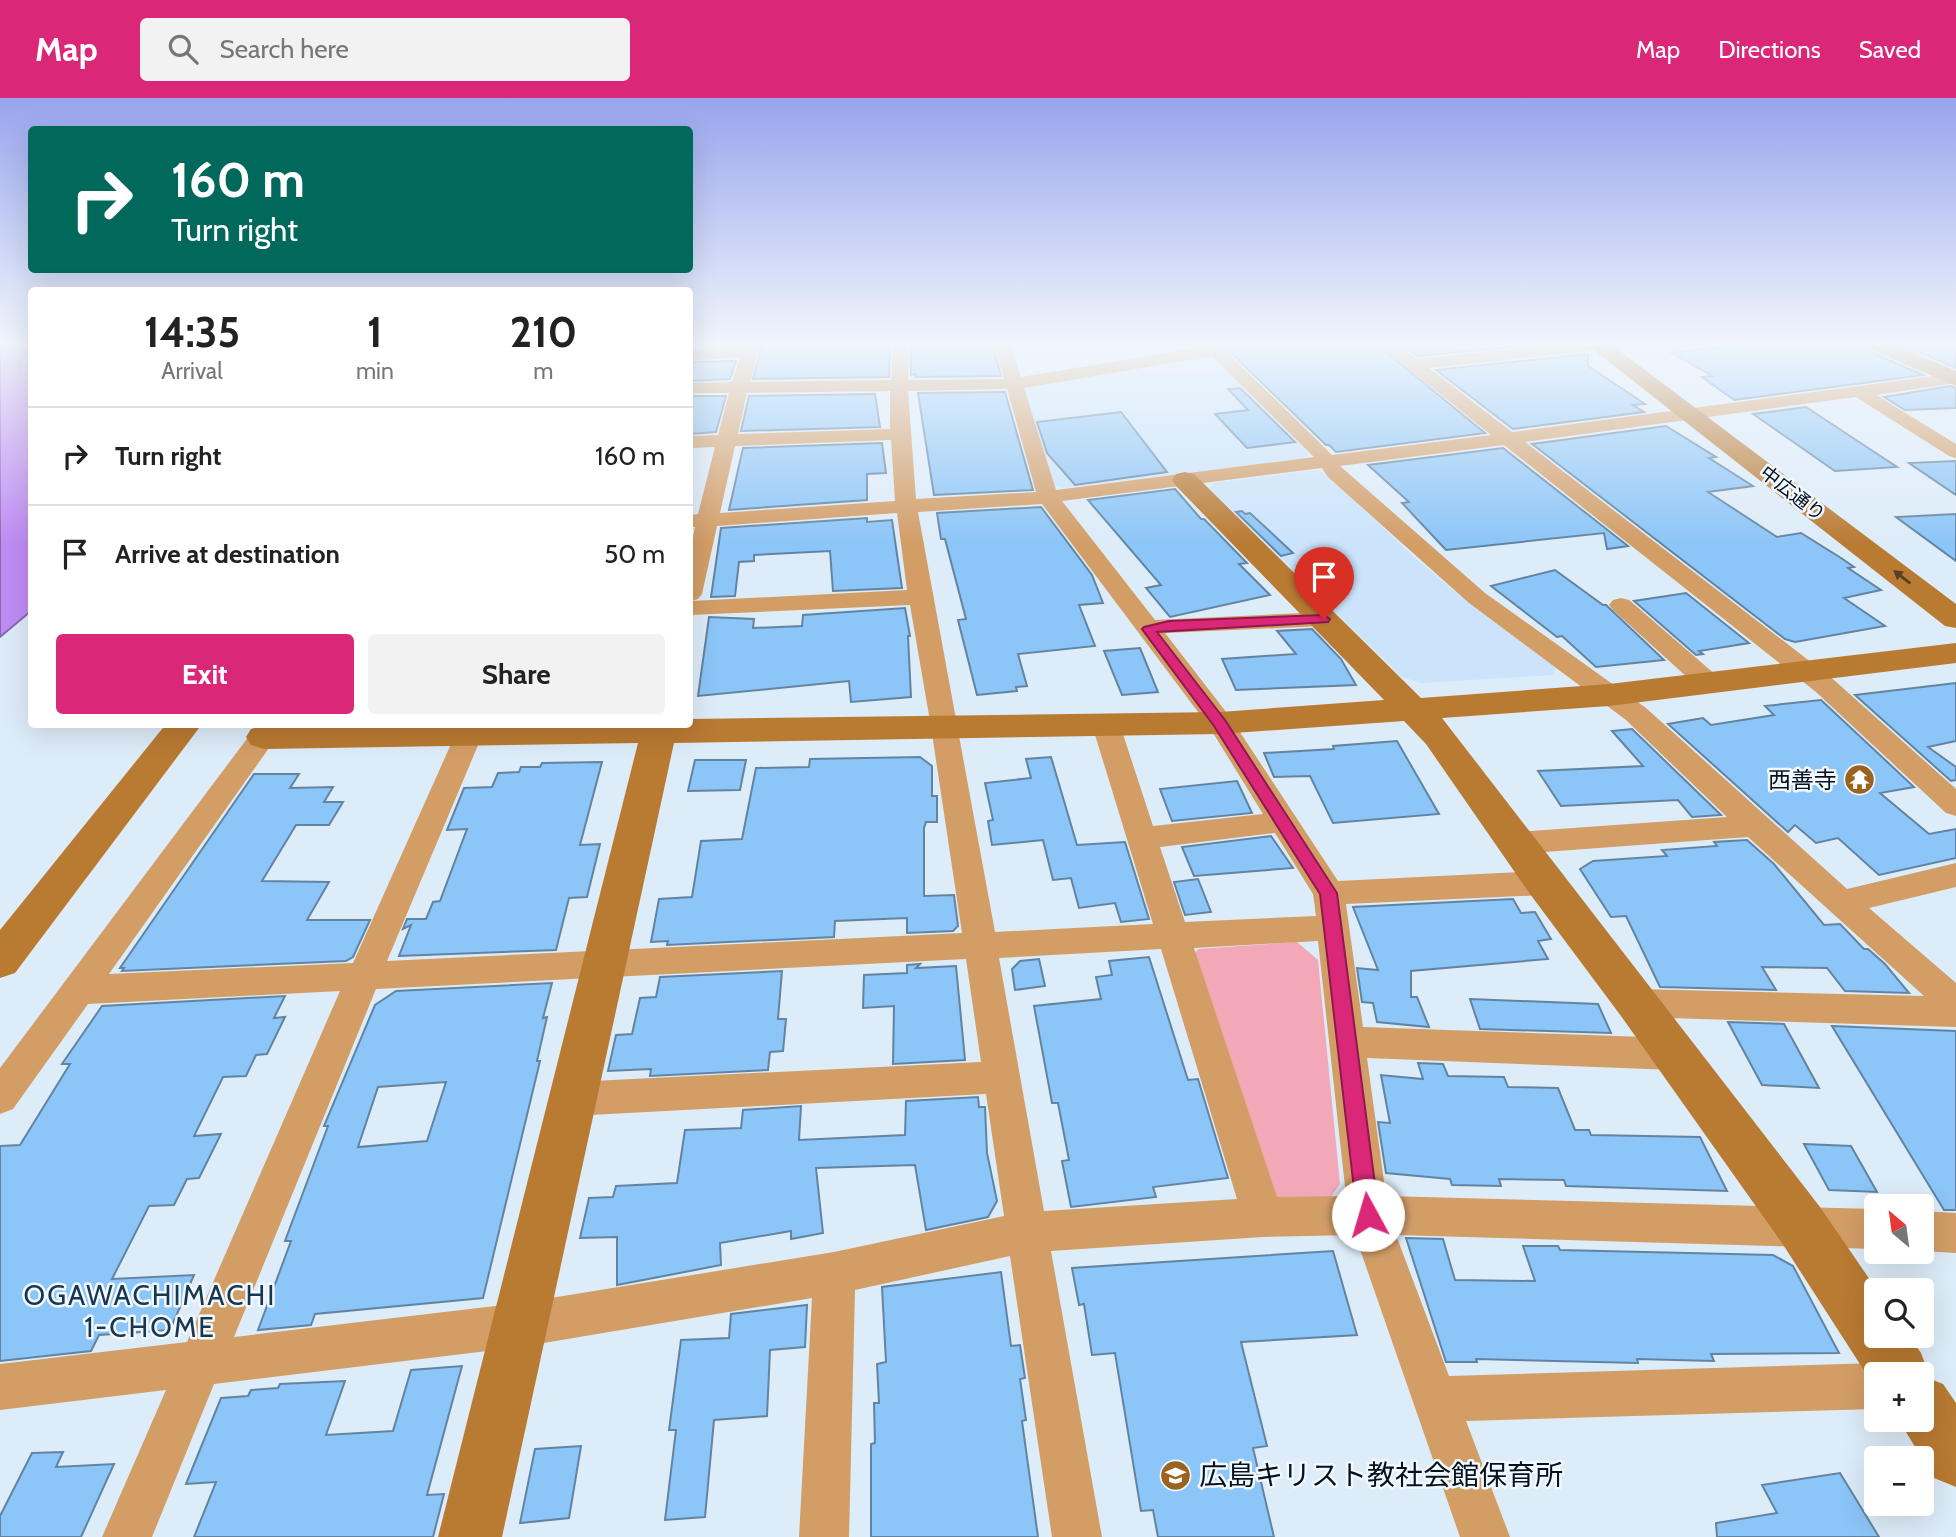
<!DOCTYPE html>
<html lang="en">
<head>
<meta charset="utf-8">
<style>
  :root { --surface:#fff; --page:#f2f2f2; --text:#222; --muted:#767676; --line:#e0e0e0; --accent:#db2777 }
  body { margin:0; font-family:Cabin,"Noto Sans JP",sans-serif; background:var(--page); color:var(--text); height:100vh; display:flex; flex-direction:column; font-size:26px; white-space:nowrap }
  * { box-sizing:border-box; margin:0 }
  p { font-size:23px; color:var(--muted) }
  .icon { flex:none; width:38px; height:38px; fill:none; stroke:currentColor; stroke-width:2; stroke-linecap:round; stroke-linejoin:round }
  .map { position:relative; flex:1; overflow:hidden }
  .side { position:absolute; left:28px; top:189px; width:665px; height:441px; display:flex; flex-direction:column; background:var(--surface); border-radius:7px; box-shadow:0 7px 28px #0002 }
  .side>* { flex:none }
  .banner { position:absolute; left:28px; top:28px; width:665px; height:147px; border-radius:7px; box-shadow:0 7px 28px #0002; background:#00695c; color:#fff; overflow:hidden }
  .needle { width:46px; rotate:331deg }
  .fabs { position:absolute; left:1864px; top:1096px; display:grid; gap:14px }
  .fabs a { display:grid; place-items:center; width:70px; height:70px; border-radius:7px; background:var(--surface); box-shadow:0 7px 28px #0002; font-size:35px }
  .pin { position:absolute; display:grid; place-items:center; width:60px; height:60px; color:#fff; margin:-72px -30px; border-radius:50% 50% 50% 0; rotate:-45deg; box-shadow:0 0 7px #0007 }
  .pin .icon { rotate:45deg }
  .me { position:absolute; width:77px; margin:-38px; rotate:354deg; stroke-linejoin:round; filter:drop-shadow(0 0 5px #0008) }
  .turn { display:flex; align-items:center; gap:24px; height:147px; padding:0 28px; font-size:32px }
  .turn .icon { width:91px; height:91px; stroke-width:2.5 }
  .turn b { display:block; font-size:49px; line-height:60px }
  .eta { display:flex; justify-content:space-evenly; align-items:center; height:119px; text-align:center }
  .eta b { font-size:42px; font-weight:700; line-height:49px }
  .button { display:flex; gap:14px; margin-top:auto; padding:14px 28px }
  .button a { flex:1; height:80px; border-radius:7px; background:var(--accent); color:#fff; font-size:28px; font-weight:700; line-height:80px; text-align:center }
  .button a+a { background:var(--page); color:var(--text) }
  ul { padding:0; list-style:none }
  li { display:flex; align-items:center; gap:21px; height:98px; padding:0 28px; border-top:2px solid var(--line) }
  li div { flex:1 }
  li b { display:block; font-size:26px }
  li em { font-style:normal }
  header { display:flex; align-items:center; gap:42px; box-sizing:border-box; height:98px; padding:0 35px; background:var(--accent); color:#fff }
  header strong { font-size:33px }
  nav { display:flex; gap:38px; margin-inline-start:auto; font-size:24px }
  .search { width:490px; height:63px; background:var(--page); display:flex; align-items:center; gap:18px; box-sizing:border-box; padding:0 24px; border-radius:7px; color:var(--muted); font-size:26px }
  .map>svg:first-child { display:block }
</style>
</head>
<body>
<header>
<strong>Map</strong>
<div class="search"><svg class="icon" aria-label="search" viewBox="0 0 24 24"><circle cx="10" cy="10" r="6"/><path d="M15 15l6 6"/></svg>Search here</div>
<nav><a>Map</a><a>Directions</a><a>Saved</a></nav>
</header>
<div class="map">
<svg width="1956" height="1439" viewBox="0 0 1956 1439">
  <rect width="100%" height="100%" fill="#ddecf9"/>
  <g fill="#cbe4fb">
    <polygon points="1204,257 1214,260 1310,355 1306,360 1063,390 1053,387 1023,292 1028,288"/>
    <polygon points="1314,372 1326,375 1414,459 1472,508 1556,569 1553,577 1421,585 1402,579 1209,390 1214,385"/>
  </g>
  <polygon fill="#f2a8b7" points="1297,844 1318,862 1340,1086 1329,1102 1286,1105 1267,1092 1191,861 1198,851"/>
  <polygon fill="#c08cf4" stroke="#8867b3" stroke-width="2" points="0,245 32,245 31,513 0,539"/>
  <g fill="#8cc5f7" stroke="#6284a1" stroke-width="2" fill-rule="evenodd">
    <polygon points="763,245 890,245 889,279 753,281"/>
    <polygon points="911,245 992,245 1001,278 916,279 915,276 911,277"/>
    <polygon points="1221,245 1375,245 1485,335 1336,354 1329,347 1326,347"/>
    <polygon points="1399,245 1551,245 1418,258"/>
    <polygon points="1754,245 1861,245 1866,252 1923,277 1734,302 1702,279 1712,278 1672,255"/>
    <polygon points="1898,245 1956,245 1956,270"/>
    <polygon points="1588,256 1588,268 1645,306 1633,307 1644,314 1513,331 1436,272"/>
    <polygon points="736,263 730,281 690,283 690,264"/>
    <polygon points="1950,288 1956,290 1956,310 1905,312 1884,299"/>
    <polygon points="1240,290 1295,344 1247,350 1215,316 1248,312 1228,291"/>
    <polygon points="1005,294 1033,392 934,397 918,295"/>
    <polygon points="875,296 880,329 741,333 749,298"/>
    <polygon points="690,298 726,298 716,334 690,336"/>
    <polygon points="1806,309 1897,369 1835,373 1753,316"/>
    <polygon points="1121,314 1167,374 1075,387 1047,355 1037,324"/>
    <polygon points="1666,328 1716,359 1709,360 1753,388 1708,394 1777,439 1801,435 1841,460 1854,469 1848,470 1881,492 1844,500 1885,528 1795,544 1785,541 1532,346"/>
    <polygon points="882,345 886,375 867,376 867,402 729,412 743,350"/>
    <polygon points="1503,350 1628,448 1607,451 1604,435 1446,452 1402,405 1409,404 1368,367"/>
    <polygon points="1956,363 1956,397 1909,365"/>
    <polygon points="1175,391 1201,421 1204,421 1247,465 1239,466 1270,497 1170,519 1146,490 1161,487 1088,402"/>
    <polygon points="1041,409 1092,477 1103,505 1079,507 1095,548 1018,556 1027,588 1016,589 1017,593 977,597 958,522 966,521 945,441 941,441 937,415"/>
    <polygon points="1242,413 1245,416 1250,415 1293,455 1281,458 1236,414"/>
    <polygon points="1956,416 1956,463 1896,419"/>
    <polygon points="867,420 867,424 892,422 902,490 833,493 830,453 754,457 754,463 739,464 735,498 711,499 721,430"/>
    <polygon points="1555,472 1603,507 1606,507 1664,562 1596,569 1562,538 1557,539 1491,488"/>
    <polygon points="1686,495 1749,545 1699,553 1703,556 1696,557 1634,503"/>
    <polygon points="905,510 910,538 908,538 911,599 851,604 849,583 698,598 709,519 754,521 753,530 802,528 803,517"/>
    <polygon points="1312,531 1341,561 1356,587 1236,592 1222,561 1296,556 1277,533"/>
    <polygon points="1140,550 1158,594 1122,597 1104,553"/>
    <polygon points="1956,585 1956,643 1928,649 1956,669 1956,682 1951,683 1855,597"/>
    <polygon points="1821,602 1914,689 1880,695 1929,736 1956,731 1956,760 1879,777 1838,740 1816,745 1795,727 1788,734 1668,626 1703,620 1711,627 1774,617 1765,608"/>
    <polygon points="1632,631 1721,717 1692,719 1678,702 1561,708 1538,673 1643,668 1612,633"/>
    <polygon points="1397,643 1439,716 1333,725 1310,678 1274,679 1264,655 1334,651 1333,648"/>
    <polygon points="920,659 932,668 932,698 937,698 937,724 926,724 924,730 924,798 954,797 958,828 953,833 907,835 907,820 835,823 834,839 667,847 668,843 651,844 659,801 692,799 701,743 742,741 756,670 809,669 810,661"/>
    <polygon points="1051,659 1077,747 1125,744 1149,821 1121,824 1115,805 1079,810 1071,780 1053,782 1043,742 992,747 988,723 993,722 985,685 1031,680 1026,661"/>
    <polygon points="695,662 746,662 740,692 688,693"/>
    <polygon points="602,664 580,747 600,746 587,799 569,800 556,852 399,858 411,827 403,831 407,821 426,821 433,804 440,803 467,731 447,732 464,690 492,689 498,675 519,674 521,669 540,669 542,665"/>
    <polygon points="254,676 299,676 290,690 333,689 324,704 343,704 329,727 296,727 262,783 329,784 307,822 370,822 353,859 346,863 122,873 124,870 120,870"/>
    <polygon points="1237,683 1252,715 1172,723 1160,691"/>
    <polygon points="1271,738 1293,770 1194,778 1182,749"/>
    <polygon points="1747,742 1774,766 1824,827 1840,826 1864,851 1868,851 1885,866 1909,895 1845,893 1827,870 1762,869 1776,892 1660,889 1626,818 1611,819 1580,771 1593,763 1667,758 1662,752 1717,748 1714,744"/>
    <polygon points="1198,781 1211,814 1185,817 1174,784"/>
    <polygon points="1513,801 1521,815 1535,814 1551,841 1538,843 1548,861 1411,873 1411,899 1417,899 1429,929 1377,924 1373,905 1362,904 1357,870 1378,872 1353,809"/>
    <polygon points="1149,859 1188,982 1198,981 1228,1080 1153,1089 1156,1099 1071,1109 1062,1063 1069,1062 1058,1005 1052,1005 1034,908 1101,901 1096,879 1112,877 1109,863"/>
    <polygon points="1039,861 1045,888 1015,892 1012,871 1020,863"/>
    <polygon points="920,866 916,870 956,868 965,962 893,966 894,908 863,910 864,877 907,875 907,867"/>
    <polygon points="782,873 778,921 786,921 783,953 770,954 768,972 650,978 651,971 608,973 616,937 632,936 640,900 656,899 660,879"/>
    <path d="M552,885L543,920L547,919L537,963H540L483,1200L315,1216L311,1227L258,1232L291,1143H285L328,1028H324L375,907L396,893ZM446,984L427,1043L358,1049L378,989Z"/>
    <polygon points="285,898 274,920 285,919 267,956 256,957 246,978 223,979 194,1038 221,1036 199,1080 187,1081 174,1107 149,1108 112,1181 194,1177 170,1232 99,1237 91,1253 0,1263 0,1048 20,1047 70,966 62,966 102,908"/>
    <polygon points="1470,901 1598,906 1611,935 1480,931"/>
    <polygon points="1728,924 1784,926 1819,990 1762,987"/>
    <polygon points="1832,928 1956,933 1956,1112 1944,1112"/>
    <polygon points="1418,965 1443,966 1448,978 1504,979 1508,989 1558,990 1575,1032 1589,1032 1591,1037 1700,1039 1727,1093 1566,1088 1564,1082 1499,1081 1501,1088 1452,1087 1450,1081 1386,1075 1378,1024 1390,1025 1381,977 1423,981"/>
    <polygon points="978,999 979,1009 985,1009 987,1055 997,1103 988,1119 926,1132 915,1067 816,1070 823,1135 791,1141 791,1133 720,1145 721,1167 617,1187 617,1139 580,1140 589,1100 613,1099 616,1088 677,1085 685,1032 741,1030 743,1012 801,1008 799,1042 905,1037 906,1003"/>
    <polygon points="1804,1046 1851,1048 1877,1094 1829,1092"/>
    <polygon points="1406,1140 1443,1141 1455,1182 1535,1183 1523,1148 1558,1148 1560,1152 1773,1157 1793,1168 1839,1255 1711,1256 1714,1263 1637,1261 1638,1265 1476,1261 1477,1264 1446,1264"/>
    <polygon points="1333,1153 1357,1237 1241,1244 1267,1348 1253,1350 1274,1439 1158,1439 1153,1412 1141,1413 1115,1255 1092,1257 1084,1206 1079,1207 1072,1170"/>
    <polygon points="1001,1174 1011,1248 1020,1247 1025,1280 1020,1281 1026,1322 1022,1323 1038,1439 871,1439 871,1346 875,1345 874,1305 879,1305 877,1266 886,1264 882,1189"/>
    <polygon points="807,1207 805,1249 770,1252 767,1318 714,1322 705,1419 665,1422 676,1332 669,1332 681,1242 729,1240 731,1216"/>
    <polygon points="462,1268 427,1397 444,1396 433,1439 194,1439 216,1384 186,1386 221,1300 248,1298 251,1292 278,1290 280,1286 345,1283 326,1337 393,1333 411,1272"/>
    <polygon points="581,1348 569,1420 520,1425 535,1351"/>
    <polygon points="63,1354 56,1369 114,1366 81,1439 0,1439 0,1418 32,1355"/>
    <polygon points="1840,1375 1879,1439 1717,1439 1716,1425 1777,1415 1762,1387"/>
  </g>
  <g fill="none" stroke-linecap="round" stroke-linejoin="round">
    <g fill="#d39d66" fill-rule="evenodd">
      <path d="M745,245H761L750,284L891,282L893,245H909L908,282L1004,281L994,245H1010L1021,279L1204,249L1201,245H1218L1332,357L1491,337L1377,245H1395L1417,261L1573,245H1605L1604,251L1598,252L1429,270L1512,334L1956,275V285L1876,297L1956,346V360L1949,358L1856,299L1525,344L1834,582L1956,691V718L1946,715L1816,594L1504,347L1340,368L1485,495L1646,610L1847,791L1956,765V789L1869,810L1956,885V929L1637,919L1625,915L1620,905L1625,895L1637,891L1924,898L1748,739L1517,756L1506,753L1502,745L1506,737L1517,734L1727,719L1626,622L1469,505L1328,379L1322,370L1062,403L1155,522L1324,514L1333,516L1336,521L1333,526L1324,528L1165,535L1230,619L1338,783L1544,773L1555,777L1560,785L1555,793L1544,797L1346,806L1363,929L1674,940L1687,945L1692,956L1687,967L1674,972L1367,960L1386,1098L1876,1111V1151L1396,1137L1449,1278L1876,1265L1892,1272L1894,1276H1876V1311L1466,1323L1510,1439H1460L1355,1137L1263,1139L1051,1153L1102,1439H1052L1010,1158L855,1192L849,1439H799L812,1200L520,1249L214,1286L152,1439H102L166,1292L0,1312V1266L187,1244L340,893L88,906L13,1011L0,1016V970L258,626H286L109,876L353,865L460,626H487L387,863L962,835L931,629L910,507L690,517V451L695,429H690V417L698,416L715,349L690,350V338L718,337L729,295H690V285L732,284L740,260L690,262V252L743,249ZM1212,258L1314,359L1056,392L1024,290ZM1007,291L1036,394L916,401L908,293ZM890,293V331L738,336L747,295ZM891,342L895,403L720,415L735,348ZM1042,406L1210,630L1263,716L1153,728L1120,627L1116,621L1106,618L1096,621L1092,627L1153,826L995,834L918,414ZM897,415L907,492L691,503L698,501L702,496L717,428ZM1275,735L1313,796L1316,818L1185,824L1160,749ZM1318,843L1346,1098L1277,1099L1194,850ZM1161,851L1237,1101L1044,1113L999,860ZM966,861L981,964L572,984L559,989L553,1001L559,1013L572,1018L986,996L1004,1118L834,1154L520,1205L234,1239L376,891Z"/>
      <polygon points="1621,500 1629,502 1717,578 1721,584 1717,590 1708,592 1699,590 1613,512 1609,507 1613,502"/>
      <polygon points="1922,1113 1956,1115 1956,1155 1922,1153"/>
    </g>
    <g fill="#b97a32" fill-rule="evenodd">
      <polygon points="1585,245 1609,245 1956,506 1956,530 1945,528"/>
      <polygon points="1864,245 1892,245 1956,273 1956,288 1867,250"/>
      <polygon points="1185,374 1194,376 1421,600 1609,586 1956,545 1956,565 1609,608 1442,620 1820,1109 1877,1192 1876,1237 1908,1237 1921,1255 1929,1276 1928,1280 1943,1286 1956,1305 1956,1389 1934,1380 1898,1321 1922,1321 1922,1276 1876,1276 1876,1291 1782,1145 1621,918 1530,796 1426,646 1404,623 1220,636 674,645 502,1439 438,1439 638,645 264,651 251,647 246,639 251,631 264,627 323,626 690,626 690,621 1220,614 1384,602 1176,388 1172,382 1176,376"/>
      <polygon points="166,626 202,626 15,875 0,880 0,832"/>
    </g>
  </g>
  <defs><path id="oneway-solid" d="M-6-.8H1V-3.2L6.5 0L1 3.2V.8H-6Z" transform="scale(1.75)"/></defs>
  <use fill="#564026" href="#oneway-solid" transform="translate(1902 479) rotate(-142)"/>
  <linearGradient id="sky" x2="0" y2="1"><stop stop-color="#98a4ed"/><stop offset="0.55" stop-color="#f0f6fc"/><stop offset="1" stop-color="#f0f6fc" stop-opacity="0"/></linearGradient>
  <rect width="1956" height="446" fill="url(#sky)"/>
  <polygon fill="#db2777" stroke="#8e194d" stroke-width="2" points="1324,517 1330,521 1328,524 1157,534 1225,622 1337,795 1379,1117 1376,1124 1368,1127 1360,1124 1357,1117 1320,796 1214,628 1142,531 1144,529 1169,523"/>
  <defs>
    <symbol id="temple-disc" viewBox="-11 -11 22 22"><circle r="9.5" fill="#9b6320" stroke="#f1f8ff"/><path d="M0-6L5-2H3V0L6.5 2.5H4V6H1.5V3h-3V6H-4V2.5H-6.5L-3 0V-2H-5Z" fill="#fff"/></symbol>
    <symbol id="school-disc" viewBox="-11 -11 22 22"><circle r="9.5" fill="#9b6320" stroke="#f1f8ff"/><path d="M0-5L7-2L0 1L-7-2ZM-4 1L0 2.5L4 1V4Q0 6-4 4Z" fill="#fff"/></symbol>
  </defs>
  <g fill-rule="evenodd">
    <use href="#temple-disc" x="1842" y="664" width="35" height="35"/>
    <use href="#school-disc" x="1158" y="1360" width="35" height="35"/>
  </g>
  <g text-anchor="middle" stroke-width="5" stroke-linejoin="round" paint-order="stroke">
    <g font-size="19" fill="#05111c" stroke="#f1f8ff">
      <text transform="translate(1793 395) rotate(38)" y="7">中広通り</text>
    </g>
    <g font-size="23" fill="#05111c" stroke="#f1f8ff" text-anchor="end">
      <text x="1837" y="690">西善寺</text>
    </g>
    <g font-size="28" letter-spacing="2" fill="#173750" stroke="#f1f8ff">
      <text x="150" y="1207">OGAWACHIMACHI<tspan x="150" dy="32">1-CHOME</tspan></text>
    </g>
    <g font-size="28" fill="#05111c" stroke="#f1f8ff" text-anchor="start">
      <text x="1199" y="1387">広島キリスト教社会館保育所</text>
    </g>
  </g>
</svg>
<div class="fabs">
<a><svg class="needle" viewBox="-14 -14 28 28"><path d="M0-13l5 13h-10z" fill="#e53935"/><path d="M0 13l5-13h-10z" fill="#767676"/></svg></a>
<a><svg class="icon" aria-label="search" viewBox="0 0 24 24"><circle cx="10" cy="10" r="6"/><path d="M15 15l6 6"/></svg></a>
<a>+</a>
<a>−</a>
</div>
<div class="pin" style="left:1324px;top:521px;background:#d93025"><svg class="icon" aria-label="arrive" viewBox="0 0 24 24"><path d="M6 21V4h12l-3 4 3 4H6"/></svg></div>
<svg class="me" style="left:1368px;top:1117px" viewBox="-20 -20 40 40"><circle r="19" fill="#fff"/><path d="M0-13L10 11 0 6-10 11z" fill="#db2777"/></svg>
<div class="banner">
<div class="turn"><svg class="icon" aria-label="right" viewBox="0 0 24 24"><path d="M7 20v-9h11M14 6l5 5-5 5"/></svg><div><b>160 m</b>Turn right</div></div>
</div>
<section class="side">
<div class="eta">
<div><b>14:35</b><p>Arrival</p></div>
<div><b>1</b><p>min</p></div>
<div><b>210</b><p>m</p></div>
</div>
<ul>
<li><svg class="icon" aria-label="right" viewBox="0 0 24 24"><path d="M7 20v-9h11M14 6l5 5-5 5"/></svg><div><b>Turn right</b></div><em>160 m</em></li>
<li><svg class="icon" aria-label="arrive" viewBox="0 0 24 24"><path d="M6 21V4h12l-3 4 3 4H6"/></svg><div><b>Arrive at destination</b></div><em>50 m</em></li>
</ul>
<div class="button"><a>Exit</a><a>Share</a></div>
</section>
</div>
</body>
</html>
